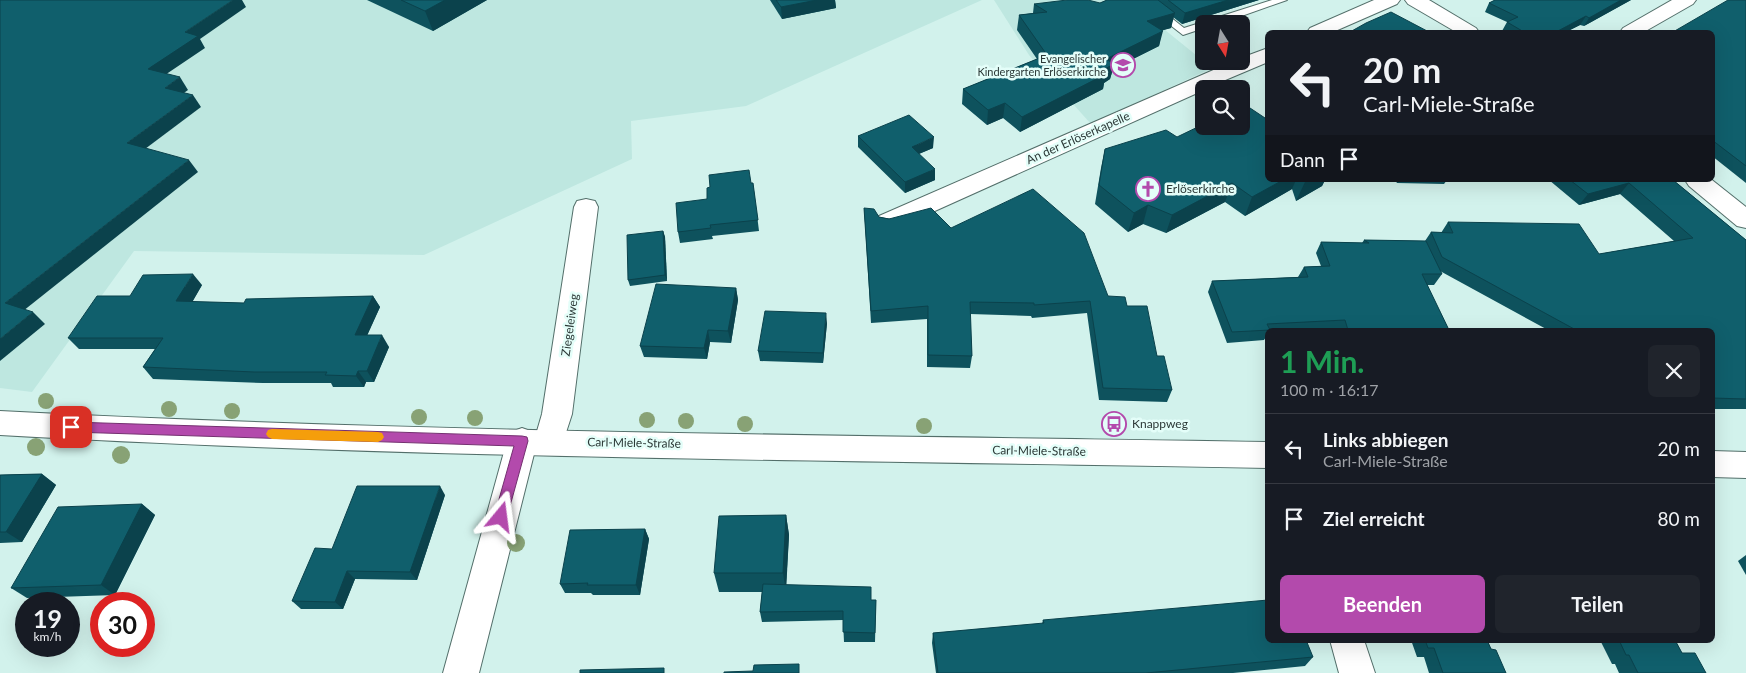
<!DOCTYPE html>
<html lang="de">
<head>
<meta charset="utf-8">
<style>
  :root { --surface:#171b24; --page:#20242c; --text:#f1f3f6; --muted:#9ea1a6; --line:#363941; --accent:#b34aac }
  body { margin:0; font-family:Lato,sans-serif; background:var(--page); color:var(--text); height:100vh; display:flex; flex-direction:column; font-size:19px; white-space:nowrap }
  * { box-sizing:border-box; margin:0 }
  p { font-size:16px; color:var(--muted) }
  .icon { flex:none; width:28px; height:28px; fill:none; stroke:currentColor; stroke-width:2; stroke-linecap:round; stroke-linejoin:round }
  .map { position:relative; flex:1; overflow:hidden }
  .details { position:absolute; left:1265px; top:328px; width:450px; height:315px; display:flex; flex-direction:column; background:var(--surface); border-radius:8px; box-shadow:0 5px 20px #0002 }
  .details>* { flex:none }
  .guide { position:absolute; left:1265px; top:30px; width:450px; height:152px; border-radius:8px; box-shadow:0 5px 20px #0002; background:#171b24; color:var(--text); overflow:hidden }
  .needle { width:32px; rotate:169deg }
  .controls { position:absolute; left:1195px; top:15px; display:grid; gap:10px }
  .controls a { display:grid; place-items:center; width:55px; height:55px; border-radius:8px; background:var(--surface); box-shadow:0 5px 20px #0002; font-size:25px }
  .speed { position:absolute; left:15px; top:592px; display:flex; gap:10px; font-size:25px; font-weight:700; text-align:center }
  .speed>* { display:grid; place-content:center; width:65px; height:65px; border-radius:50%; background:var(--surface); box-shadow:0 5px 20px #0002; line-height:1 }
  .speed small { font-size:12px; font-weight:400 }
  .speed .limit { border:8px solid #d22; background:#fff; color:#111 }
  .pin { position:absolute; display:grid; place-items:center; width:42px; height:42px; color:#fff; margin:-21px; border-radius:10px; box-shadow:0 2px 8px #0006 }
  .me { position:absolute; width:55px; margin:-28px; rotate:16deg; stroke-linejoin:round; filter:drop-shadow(0 0 4px #0008) }
  .turn { display:flex; align-items:center; gap:18px; height:105px; padding:0 15px; font-size:22px }
  .turn .icon { width:65px; height:65px; stroke-width:2.5 }
  .turn b { display:block; font-size:35px; line-height:42px }
  .then { display:flex; align-items:center; height:48px; padding:0 15px; background:#0003; gap:10px; font-size:19px }
  .round { display:grid; place-items:center; flex:none; width:52px; height:52px; border-radius:8px; background:var(--page) }
  .head { display:flex; align-items:center; justify-content:space-between; height:85px; padding:0 15px }
  h1 { font-size:30px; font-weight:700; line-height:38px; color:#1e9e55 }
  .button { display:flex; gap:10px; margin-top:auto; padding:10px 15px }
  .button a { flex:1; height:58px; border-radius:8px; background:var(--accent); color:#fff; font-size:20px; font-weight:700; line-height:58px; text-align:center }
  .button a+a { background:var(--page); color:var(--text) }
  ul { padding:0; list-style:none }
  li { display:flex; align-items:center; gap:15px; height:70px; padding:0 15px; border-top:1px solid var(--line) }
  li div { flex:1 }
  li b { display:block; font-size:19px }
  li em { font-style:normal }
  .map>svg:first-child { display:block }
</style>
</head>
<body>
<div class="map">
<svg width="1746" height="673" viewBox="0 0 1746 673">
  <rect width="100%" height="100%" fill="#d2f2ec"/>
  <g fill="#bee7e0">
    <polygon points="0,0 982,0 746,106 631,121 632,159 424,255 134,251 32,392 0,388"/>
    <polygon points="994,0 1128,0 1212,68 1091,124 1029,55"/>
  </g>
  <g fill="none" stroke-linecap="round" stroke-linejoin="round">
    <defs>
      <polygon id="lane" points="1138,0 1149,0 1184,28 1272,0 1287,0 1219,24 1204,24 1204,28 1183,35"/>
      <g id="street">
        <polygon points="1374,0 1400,0 1397,4 1333,32 1307,32 1310,28"/>
        <polygon points="1405,0 1429,0 1476,28 1479,32 1456,32 1408,4"/>
        <polygon points="1672,0 1696,0 1693,4 1644,32 1620,32 1623,28"/>
        <polygon points="1268,48 1268,62 1204,89 1204,90 897,228 888,230 879,228 876,222 879,216 1234,61 1241,61 1241,58"/>
        <polygon points="1685,180 1712,180 1746,207 1746,228 1737,226 1689,186"/>
        <polygon points="586,199 595,201 598,207 572,414 560,451 549,455 538,451 536,446 479,673 443,673 507,441 511,432 522,428 533,432 535,438 542,414 574,207 577,201"/>
        <polygon points="1330,640 1364,640 1375,673 1339,673"/>
      </g>
      <g id="secondary">
        <path d="M0,411C422,433 845,435 1268,442V468C845,460 422,459 0,435Z"/>
        <polygon points="1712,451 1746,452 1746,478 1712,477"/>
      </g>
    </defs>
    <use href="#lane" stroke="#536f6a" stroke-width="2"/>
    <use href="#street" stroke="#536f6a" stroke-width="2"/>
    <use href="#secondary" stroke="#536f6a" stroke-width="2"/>
    <use href="#lane" fill="#fff" fill-rule="evenodd"/>
    <use href="#street" fill="#fff" fill-rule="evenodd"/>
    <use href="#secondary" fill="#fff" fill-rule="evenodd"/>
  </g>
  <g fill="#88a275">
    <circle cx="46" cy="401" r="8"/>
    <circle cx="169" cy="409" r="8"/>
    <circle cx="232" cy="411" r="8"/>
    <circle cx="419" cy="417" r="8"/>
    <circle cx="475" cy="418" r="8"/>
    <circle cx="647" cy="420" r="8"/>
    <circle cx="686" cy="421" r="8"/>
    <circle cx="745" cy="424" r="8"/>
    <circle cx="924" cy="426" r="8"/>
    <circle cx="36" cy="447" r="9"/>
    <circle cx="121" cy="455" r="9"/>
    <circle cx="516" cy="543" r="9"/>
  </g>
  <g fill="#0e525d">
    <polygon points="367,0 487,0 433,31"/>
    <polygon points="770,0 835,0 836,8 782,19"/>
    <polygon points="1107,0 1259,0 1182,24 1173,17 1171,28 1162,30 1159,46 1113,69 1110,79 1104,83 1103,89 1020,132 1003,118 987,125 962,104 963,89 1037,59 1017,30 1019,15 1033,13 1034,4 1100,3"/>
    <polygon points="1495,0 1631,0 1584,26 1580,25 1566,32 1504,32 1502,31 1507,22 1485,12 1489,3"/>
    <polygon points="1746,0 1746,183 1712,156 1712,32"/>
    <polygon points="858,136 933,148 919,154 935,180 905,193 858,147"/>
    <polygon points="1177,137 1268,180 1325,180 1322,186 1296,201 1292,189 1245,216 1225,202 1166,233 1143,224 1128,232 1095,204 1101,168 1105,149"/>
    <polygon points="1395,180 1447,180 1444,184 1397,183"/>
    <polygon points="1549,180 1673,180 1746,240 1746,409 1712,409 1712,330 1548,330 1440,271 1442,274 1434,285 1427,285 1449,330 1468,330 1268,330 1268,334 1264,340 1227,343 1208,292 1212,281 1298,277 1304,267 1321,266 1316,253 1321,242 1362,243 1364,240 1425,241 1431,232 1441,233 1448,222 1599,254 1674,241 1620,194 1579,205"/>
    <polygon points="751,183 753,183 759,231 712,236 713,239 680,243 678,232 707,199"/>
    <polygon points="864,208 879,217 951,228 1108,296 1127,306 1157,356 1172,390 1167,402 1099,400 1087,313 1032,318 1031,316 970,314 972,356 970,368 927,367 927,319 871,323"/>
    <polygon points="663,231 665,237 667,281 630,286 628,280"/>
    <polygon points="202,285 192,302 244,303 373,296 380,307 367,335 389,347 374,382 366,382 364,387 333,387 331,383 263,383 153,379 143,367 155,349 79,349 68,338 130,296"/>
    <polygon points="736,288 738,300 731,343 710,342 707,359 644,357 640,346"/>
    <polygon points="827,323 823,363 760,361 758,351"/>
    <polygon points="42,474 56,485 22,542 0,543 0,475"/>
    <polygon points="445,495 417,580 355,579 343,609 301,609 292,601 332,549"/>
    <polygon points="142,504 155,515 115,595 27,598 11,588"/>
    <polygon points="786,515 789,535 786,585 871,600 876,600 875,642 844,642 843,620 762,622 760,612 762,592 719,592 714,573"/>
    <polygon points="645,529 649,539 640,595 593,595 591,593 565,593 560,584"/>
    <polygon points="1746,555 1746,575 1738,561"/>
    <polygon points="1043,620 1313,657 1305,666 1233,673 936,673 932,643 933,633 1042,624"/>
    <polygon points="1411,640 1487,640 1491,649 1506,673 1429,673 1424,657 1417,657"/>
    <polygon points="1600,640 1675,640 1682,653 1706,673 1619,673 1615,664 1612,664"/>
  </g>
  <g fill="#0b424c">
    <polygon points="233,0 242,0 246,7 200,39 205,48 156,81 148,69 185,32"/>
    <polygon points="445,0 487,0 433,31 425,11"/>
    <polygon points="817,0 835,0 836,8 782,19 781,7"/>
    <polygon points="1228,0 1259,0 1182,24 1185,13"/>
    <polygon points="1621,0 1631,0 1584,26 1589,18"/>
    <polygon points="1175,13 1171,28 1143,36 1147,21"/>
    <polygon points="1586,16 1580,25 1566,32 1556,32"/>
    <polygon points="1163,31 1159,46 1113,69 1110,79 1104,83 1103,89 1020,132 1022,117 1106,59"/>
    <polygon points="180,77 188,90 174,100 165,88"/>
    <polygon points="193,95 201,107 137,155 127,143"/>
    <polygon points="1005,103 1003,118 987,125 988,110"/>
    <polygon points="934,137 933,148 911,157 912,147"/>
    <polygon points="189,160 198,172 18,315 5,303"/>
    <polygon points="935,169 935,180 905,193 905,182"/>
    <polygon points="1283,180 1296,180 1292,189 1245,216 1252,197"/>
    <polygon points="1308,180 1325,180 1322,186 1296,201 1305,182"/>
    <polygon points="1232,183 1225,202 1166,233 1172,215"/>
    <polygon points="1629,183 1620,194 1579,205 1588,194"/>
    <polygon points="1148,205 1143,224 1128,232 1134,213"/>
    <polygon points="663,231 665,237 667,281 665,275"/>
    <polygon points="193,274 202,285 186,313 176,301"/>
    <polygon points="736,288 738,300 731,343 728,331"/>
    <polygon points="373,296 380,307 362,347 355,335"/>
    <polygon points="33,312 45,324 0,361 0,339"/>
    <polygon points="826,313 827,323 823,363 823,353"/>
    <polygon points="708,330 710,342 707,359 704,348"/>
    <polygon points="382,335 389,347 374,382 367,371"/>
    <polygon points="358,371 366,382 364,387 356,376"/>
    <polygon points="42,474 56,485 22,542 6,532"/>
    <polygon points="440,486 445,495 417,580 410,572"/>
    <polygon points="142,504 155,515 115,595 101,585"/>
    <polygon points="786,515 789,535 786,592 783,573"/>
    <polygon points="645,529 649,539 640,595 636,585"/>
    <polygon points="347,571 355,579 343,609 335,602"/>
  </g>
  <g fill="#105f6c" stroke="#0b424c">
    <polygon points="0,0 233,0 185,32 198,36 148,69 180,77 165,88 193,95 127,143 189,160 5,303 33,312 0,339"/>
    <polygon points="401,0 445,0 425,11"/>
    <polygon points="776,0 817,0 781,7"/>
    <polygon points="1067,0 1088,0 1100,3 1107,0 1158,0 1175,13 1147,21 1163,31 1106,59 1114,64 1101,71 1106,74 1022,117 1005,103 988,110 963,89 1047,55 1019,15 1047,12 1034,4"/>
    <polygon points="1168,0 1228,0 1185,13"/>
    <polygon points="1495,0 1621,0 1589,18 1586,16 1556,32 1524,32 1507,22 1518,17 1489,3"/>
    <polygon points="1728,0 1746,0 1746,166 1712,140 1712,32 1673,32"/>
    <polygon points="1391,12 1429,32 1350,32 1366,23"/>
    <polygon points="1244,104 1268,120 1268,180 1283,180 1252,197 1232,183 1172,215 1148,205 1134,213 1099,185 1105,149 1166,130 1177,137 1204,124 1204,126 1241,126 1241,105"/>
    <polygon points="909,115 934,137 912,147 935,169 905,182 858,136"/>
    <polygon points="749,170 751,183 753,183 758,220 710,225 711,228 678,232 676,203 707,199 707,188 710,187 709,175"/>
    <polygon points="1570,180 1673,180 1746,240 1746,399 1712,398 1712,330 1576,330 1442,257 1431,232 1453,233 1448,222 1579,224 1599,254 1693,238 1629,183 1588,194"/>
    <polygon points="1033,189 1084,233 1108,296 1125,297 1127,306 1147,306 1157,356 1164,356 1172,390 1103,388 1090,301 1034,305 1034,303 970,302 972,356 928,355 928,306 871,311 864,208 874,209 879,217 889,219 931,208 951,228"/>
    <polygon points="663,231 665,275 628,280 627,235"/>
    <polygon points="1364,240 1426,241 1442,274 1422,274 1449,330 1468,330 1348,330 1345,320 1267,324 1270,330 1232,332 1212,281 1308,277 1304,267 1330,266 1321,242 1369,243"/>
    <polygon points="193,274 176,301 244,303 246,299 373,296 355,335 382,335 367,371 358,371 356,376 325,375 327,372 254,372 143,367 163,338 68,338 97,296 130,296 143,275"/>
    <polygon points="656,284 736,288 728,331 708,330 704,348 640,346"/>
    <polygon points="765,311 826,313 823,353 758,351"/>
    <polygon points="42,474 6,532 0,532 0,475"/>
    <polygon points="357,486 440,486 410,572 347,571 335,602 292,601 315,548 332,549"/>
    <polygon points="142,504 101,585 11,588 58,507"/>
    <polygon points="786,515 783,573 714,573 719,516"/>
    <polygon points="645,529 636,585 587,585 588,583 560,584 570,530"/>
    <polygon points="763,584 871,587 871,600 876,600 875,633 843,632 843,611 760,612"/>
    <polygon points="1268,600 1268,640 1306,640 1313,657 1146,673 938,673 933,633 1044,623 1043,620"/>
    <polygon points="1425,640 1487,640 1491,649 1496,650 1506,673 1443,673 1434,648 1428,648"/>
    <polygon points="1619,640 1675,640 1682,653 1695,653 1706,673 1638,673 1629,655 1626,655"/>
    <polygon points="799,664 799,673 724,673 724,672 753,671 754,665"/>
    <polygon points="664,668 664,673 580,673 580,670"/>
  </g>
  <polygon fill="#b34aac" stroke="#743070" points="71,422 522,436 527,437 528,441 507,517 506,521 501,522 496,521 494,517 514,446 71,432 67,431 65,427 67,424"/>
  <polygon fill="#f59e0b" points="272,429 378,432 382,433 384,437 382,440 378,442 272,439 268,437 266,434 268,430"/>
  <defs>
    <symbol id="school-ring" viewBox="-11 -11 22 22"><circle r="9.5" fill="#e4fef9" stroke="#b34aac" stroke-width="1.5"/><path d="M0-5L7-2L0 1L-7-2ZM-4 1L0 2.5L4 1V4Q0 6-4 4Z" fill="#b34aac"/></symbol>
    <symbol id="church-ring" viewBox="-11 -11 22 22"><circle r="9.5" fill="#e4fef9" stroke="#b34aac" stroke-width="1.5"/><path d="M-1.2-6h2.4v3.5h3.3v2.4h-3.3V6h-2.4V-.1h-3.3v-2.4h3.3Z" fill="#b34aac"/></symbol>
    <symbol id="bus-ring" viewBox="-11 -11 22 22"><circle r="9.5" fill="#e4fef9" stroke="#b34aac" stroke-width="1.5"/><path d="M-5-6H5V4H4V6H2V4H-2V6H-4V4H-5ZM-3.5-4V0h7V-4ZM-3.5 1.2v1.5H-2V1.2ZM2 1.2v1.5H3.5V1.2Z" fill="#b34aac"/></symbol>
  </defs>
  <g fill-rule="evenodd">
    <use href="#school-ring" x="1109" y="51" width="28" height="28"/>
    <use href="#church-ring" x="1134" y="175" width="28" height="28"/>
    <use href="#bus-ring" x="1100" y="410" width="28" height="28"/>
  </g>
  <g text-anchor="middle" stroke-width="5" stroke-linejoin="round" paint-order="stroke">
    <g font-size="11" fill="#2c3937" stroke="#e4fef9" text-anchor="end">
      <text x="1106" y="63">Evangelischer<tspan x="1106" dy="13">Kindergarten Erlöserkirche</tspan></text>
    </g>
    <g font-size="12" fill="#2c3937" stroke="#e4fef9">
      <text transform="translate(1078 138) rotate(-24)" y="4">An der Erlöserkapelle</text>
      <text transform="translate(570 325) rotate(-82)" y="4">Ziegeleiweg</text>
      <text transform="translate(634 443) rotate(1)" y="4">Carl-Miele-Straße</text>
      <text transform="translate(1039 451) rotate(1)" y="4">Carl-Miele-Straße</text>
    </g>
    <g font-size="12" fill="#2c3937" stroke="#e4fef9" text-anchor="start">
      <text x="1166" y="193">Erlöserkirche</text>
      <text x="1132" y="428">Knappweg</text>
    </g>
  </g>
</svg>
<div class="controls">
<a><svg class="needle" viewBox="-14 -14 28 28"><path d="M0-13l5 13h-10z" fill="#e53935"/><path d="M0 13l5-13h-10z" fill="#9ea1a6"/></svg></a>
<a><svg class="icon" aria-label="search" viewBox="0 0 24 24"><circle cx="10" cy="10" r="6"/><path d="M15 15l6 6"/></svg></a>
</div>
<div class="speed"><div>19<small>km/h</small></div><div class="limit">30</div></div>
<div class="pin" style="left:71px;top:427px;background:#d93025"><svg class="icon" aria-label="arrive" viewBox="0 0 24 24"><path d="M6 21V4h12l-3 4 3 4H6"/></svg></div>
<svg class="me" style="left:501px;top:517px" viewBox="-20 -20 40 40"><path d="M0-17L14 15 0 8-14 15z" fill="#b34aac" stroke="#fff" stroke-width="4"/></svg>
<div class="guide">
<div class="turn"><svg class="icon" aria-label="left" viewBox="0 0 24 24"><path d="M17 20v-9H6M10 6l-5 5 5 5"/></svg><div><b>20 m</b>Carl-Miele-Straße</div></div>
<div class="then">Dann<svg class="icon" aria-label="arrive" viewBox="0 0 24 24"><path d="M6 21V4h12l-3 4 3 4H6"/></svg></div>
</div>
<section class="details">
<div class="head"><div><h1>1 Min.</h1><p>100 m · 16:17</p></div><a class="round"><svg class="icon" aria-label="close" viewBox="0 0 24 24"><path d="M6 6l12 12M18 6L6 18"/></svg></a></div>
<ul>
<li><svg class="icon" aria-label="left" viewBox="0 0 24 24"><path d="M17 20v-9H6M10 6l-5 5 5 5"/></svg><div><b>Links abbiegen</b><p>Carl-Miele-Straße</p></div><em>20 m</em></li>
<li><svg class="icon" aria-label="arrive" viewBox="0 0 24 24"><path d="M6 21V4h12l-3 4 3 4H6"/></svg><div><b>Ziel erreicht</b></div><em>80 m</em></li>
</ul>
<div class="button"><a>Beenden</a><a>Teilen</a></div>
</section>
</div>
</body>
</html>
